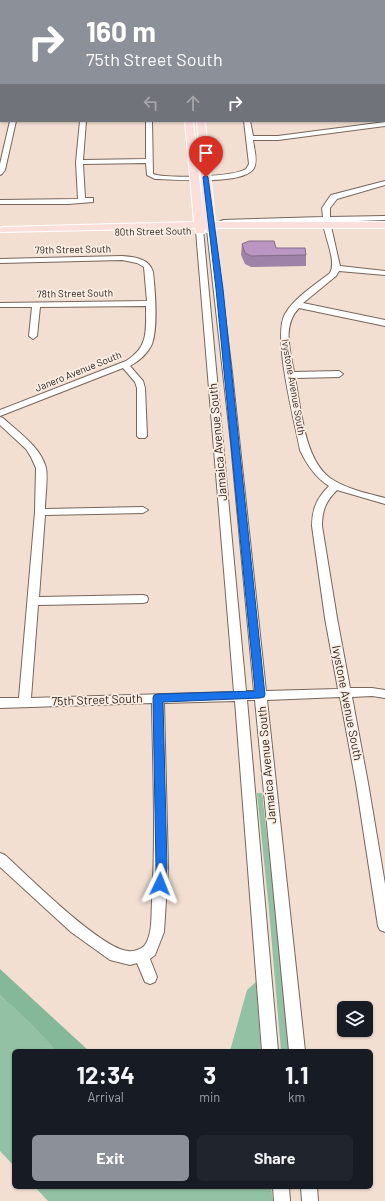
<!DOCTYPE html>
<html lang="en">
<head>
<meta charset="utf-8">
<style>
  :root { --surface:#171b24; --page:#20242c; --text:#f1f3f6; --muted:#9ea1a6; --accent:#8c9099 }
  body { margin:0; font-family:Barlow,sans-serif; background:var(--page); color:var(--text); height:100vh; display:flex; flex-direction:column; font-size:15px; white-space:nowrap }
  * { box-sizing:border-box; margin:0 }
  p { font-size:13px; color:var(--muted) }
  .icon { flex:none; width:22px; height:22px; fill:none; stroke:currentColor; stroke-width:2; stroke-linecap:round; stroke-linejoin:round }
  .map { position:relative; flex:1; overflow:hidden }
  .panel { position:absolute; left:12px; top:1049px; width:361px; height:140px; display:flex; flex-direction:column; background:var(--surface); border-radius:6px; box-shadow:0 1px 3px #0004 }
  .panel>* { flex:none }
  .hud { position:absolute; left:0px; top:0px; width:385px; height:122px; box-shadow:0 1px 3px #0004; background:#8c9099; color:#fff; overflow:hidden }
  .controls { position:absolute; left:337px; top:1001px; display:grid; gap:8px }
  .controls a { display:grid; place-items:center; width:36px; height:36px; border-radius:6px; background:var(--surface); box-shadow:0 1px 3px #0004; font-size:20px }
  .pin { position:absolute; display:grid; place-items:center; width:34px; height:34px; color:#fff; margin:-41px -17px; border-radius:50% 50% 50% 0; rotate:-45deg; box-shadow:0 0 4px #0007 }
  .pin .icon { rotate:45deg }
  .me { position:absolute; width:44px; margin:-22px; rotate:2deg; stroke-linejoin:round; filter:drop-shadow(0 0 3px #0008) }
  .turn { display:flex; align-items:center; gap:14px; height:84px; padding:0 20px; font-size:18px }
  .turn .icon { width:52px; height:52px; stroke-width:2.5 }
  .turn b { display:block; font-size:28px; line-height:34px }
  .lanes { display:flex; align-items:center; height:38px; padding:0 20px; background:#0003; justify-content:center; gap:20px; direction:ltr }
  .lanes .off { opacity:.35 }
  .eta { display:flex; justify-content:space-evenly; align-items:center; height:68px; text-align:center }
  .eta b { font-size:24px; font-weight:700; line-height:28px }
  .action { display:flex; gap:8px; margin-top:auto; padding:8px 20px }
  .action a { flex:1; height:46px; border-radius:6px; background:var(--accent); color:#fff; font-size:16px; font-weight:700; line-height:46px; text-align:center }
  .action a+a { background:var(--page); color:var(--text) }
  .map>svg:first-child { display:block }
</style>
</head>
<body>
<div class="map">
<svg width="385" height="1201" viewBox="0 0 385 1201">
  <rect width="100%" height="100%" fill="#f2dfd2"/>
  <g fill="#92c1a4">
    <polygon points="257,793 262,793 273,888 289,1051 281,1051 269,910"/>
    <polygon points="256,982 261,1051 230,1051 247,990"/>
    <polygon points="0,995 32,1025 56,1051 14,1051 14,1166 0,1151"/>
    <polygon points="35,1187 271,1187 273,1201 48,1201"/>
  </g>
  <polygon fill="#84b898" points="0,969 89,1051 56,1051 32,1025 0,995"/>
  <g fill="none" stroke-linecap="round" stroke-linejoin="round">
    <defs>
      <g id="minor">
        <polygon points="47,0 53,0 46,1"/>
        <polygon points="256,0 262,0 255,1"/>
        <polygon points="320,0 326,0 319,1"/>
        <rect x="384" y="2" width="1" height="4"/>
        <polygon points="0,11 1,12 1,16 0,15"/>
        <polygon points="384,21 385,22 385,26 384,25"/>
        <rect x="0" y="24" width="1" height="4"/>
        <rect x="0" y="115" width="1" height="4"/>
        <polygon points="10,121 16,121 5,170 2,174 0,175 0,164"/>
        <path d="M80,121H86L83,160L146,159V121H152L153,174C167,179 234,177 246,169L249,164L244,121H250L253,136H278L385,122V126L278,140H253C254,148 258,161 254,168C244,186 174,179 155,179L147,175L146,163L83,164L85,198H93V202L68,204H0V200L78,199L76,162Z"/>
        <path d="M385,181V185L337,199L330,208V217L385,216V220L330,222L340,266L385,271V275L339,271L336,276L303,303L385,320V326L299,308C282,325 290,351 294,372L339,371L343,374L339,377L295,378C301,408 304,459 330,478C346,489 366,493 385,498V504L337,490C326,501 322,510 322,526L337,618L350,688H372L385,690V698L372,696L352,697L368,783L385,884V932L380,930L378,926L356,783L340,697L267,700L305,1051H289L255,700H247L278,1051H262L235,701L164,703L168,868L164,932L155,955L150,959L157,977L155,982L150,984L145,982L137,963L130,965L110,960L71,932L0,867V853L5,855C28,876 101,949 128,951C133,952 142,949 145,945C153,933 151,915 152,901C156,835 153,769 152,703L0,708V698H19L35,512L36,468L31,457L26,449L0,425V417L3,418C18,432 41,447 46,468C48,479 45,497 45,509L143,507L148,510L143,513L45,515L39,597L143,595L147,596L148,599L147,602L143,603L38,605L31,698L234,692L196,231L200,229H203L246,691H254L231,444L207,230L208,228H214L232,372L266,691L338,689L325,618L312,526C312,509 317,498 329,486C315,477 307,465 300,450C295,422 272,336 285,314C295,297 315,285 330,273C337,261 324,236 323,222L223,224L219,222L223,220L323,217L322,208L331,195Z"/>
        <path d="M122,256C134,257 149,258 153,272C155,290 158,327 152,344C148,353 139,361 130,366L143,381L145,388L147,436L145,438H139L137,436V388L135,382L123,368L0,416V410L126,361C149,347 146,330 146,306L40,307L37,336L33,339L29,336L32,307H0V303L147,301L144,267L137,263L122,260L0,263V259Z"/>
        <polygon points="273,1187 289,1187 290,1201 274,1201"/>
        <polygon points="301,1187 317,1187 318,1201 302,1201"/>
      </g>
      <g id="major">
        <polygon points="204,0 212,0 203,1"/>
        <polygon points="185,121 193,121 204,222 197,121 205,121 215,222 385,222 385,228 216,228 215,232 207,232 205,228 204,233 196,233 195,228 0,232 0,228 3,227 194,222"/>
      </g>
    </defs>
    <use href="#minor" stroke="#77665b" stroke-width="2"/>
    <use href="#major" stroke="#fff" stroke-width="2"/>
    <use href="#minor" fill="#fff" fill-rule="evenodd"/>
    <use href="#major" fill="#fadfdb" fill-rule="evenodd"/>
  </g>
  <polygon fill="#9f82a7" points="242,244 306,255 306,266 251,267 245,264 241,255"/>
  <polygon fill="#b997c2" stroke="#826a88" points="249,241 274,241 276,248 305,248 306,255 251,256 245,253 242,244"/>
  <polygon fill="#1a73e8" stroke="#114b97" points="206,175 208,177 223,289 265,695 264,697 260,698 163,702 167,868 164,888 160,889 156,888 155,884 156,868 153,698 154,695 158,694 255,691 216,289 203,177"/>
  <g text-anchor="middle" stroke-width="3.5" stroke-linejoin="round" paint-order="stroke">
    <g font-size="10" fill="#2b2420" stroke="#fcede2">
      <text transform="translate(153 231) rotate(-1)" y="4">80th Street South</text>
      <text transform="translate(73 249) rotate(-1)" y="4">79th Street South</text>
      <text transform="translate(75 293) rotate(-1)" y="4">78th Street South</text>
      <text transform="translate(78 371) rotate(-22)" y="4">Janero Avenue South</text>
      <text transform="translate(294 387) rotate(80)" y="4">Ivystone Avenue South</text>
    </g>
    <g font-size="12" fill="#2b2420" stroke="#fcede2">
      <text transform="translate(218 442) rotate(-95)" y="4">Jamaica Avenue South</text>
      <text transform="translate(97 700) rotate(-2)" y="4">75th Street South</text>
      <text transform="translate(347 703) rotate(79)" y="4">Ivystone Avenue South</text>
      <text transform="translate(267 765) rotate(-95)" y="4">Jamaica Avenue South</text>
    </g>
  </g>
</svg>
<div class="controls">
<a><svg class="icon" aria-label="layers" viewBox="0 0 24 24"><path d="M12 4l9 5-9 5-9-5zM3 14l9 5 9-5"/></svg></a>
</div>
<div class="pin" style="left:206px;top:177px;background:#d93025"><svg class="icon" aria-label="arrive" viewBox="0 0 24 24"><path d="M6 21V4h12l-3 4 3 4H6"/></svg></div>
<svg class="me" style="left:160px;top:884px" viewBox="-20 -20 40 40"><path d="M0-17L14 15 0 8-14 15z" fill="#1a73e8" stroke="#fff" stroke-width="4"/></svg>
<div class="hud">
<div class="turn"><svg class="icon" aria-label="right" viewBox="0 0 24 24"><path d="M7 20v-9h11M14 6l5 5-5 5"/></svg><div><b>160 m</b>75th Street South</div></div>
<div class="lanes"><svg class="icon off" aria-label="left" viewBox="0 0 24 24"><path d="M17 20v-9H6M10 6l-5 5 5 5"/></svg><svg class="icon off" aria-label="ahead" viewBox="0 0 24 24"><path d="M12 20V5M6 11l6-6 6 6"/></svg><svg class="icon" aria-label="right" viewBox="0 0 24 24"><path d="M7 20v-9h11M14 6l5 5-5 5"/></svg></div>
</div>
<section class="panel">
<div class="eta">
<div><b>12:34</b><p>Arrival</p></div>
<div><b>3</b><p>min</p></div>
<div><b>1.1</b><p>km</p></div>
</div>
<div class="action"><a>Exit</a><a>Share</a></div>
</section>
</div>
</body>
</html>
